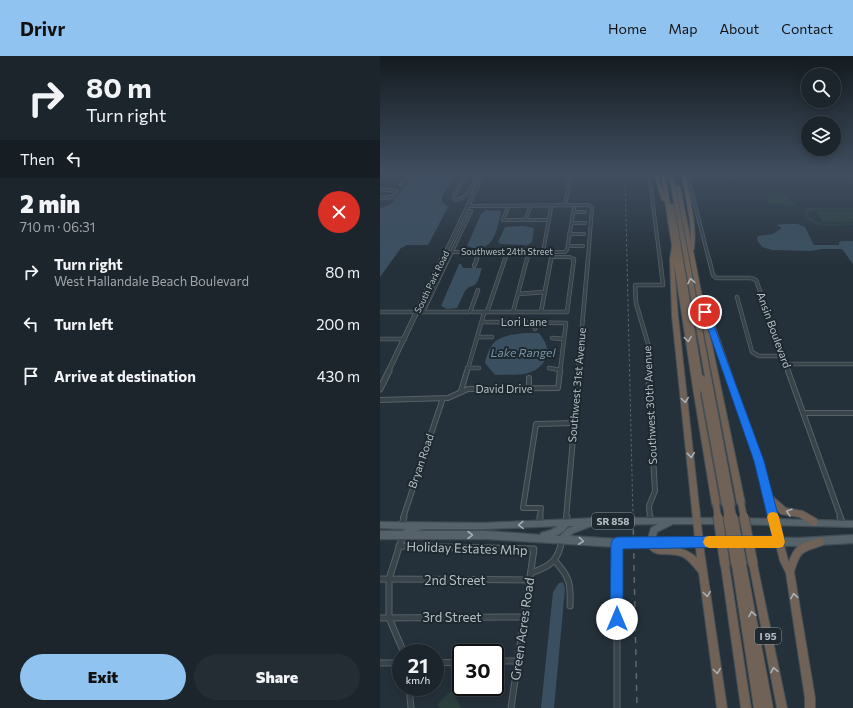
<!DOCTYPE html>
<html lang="en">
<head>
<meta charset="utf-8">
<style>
  :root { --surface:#1c252c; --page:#252d34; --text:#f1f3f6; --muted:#a0a5a9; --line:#3a4248; --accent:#90c3ef }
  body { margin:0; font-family:Commissioner,sans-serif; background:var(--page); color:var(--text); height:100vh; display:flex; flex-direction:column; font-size:15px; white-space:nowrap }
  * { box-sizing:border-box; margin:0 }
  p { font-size:13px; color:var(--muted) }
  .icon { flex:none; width:22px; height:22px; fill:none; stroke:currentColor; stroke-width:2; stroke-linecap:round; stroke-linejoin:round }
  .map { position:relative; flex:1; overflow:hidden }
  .side { display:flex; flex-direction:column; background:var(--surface); width:380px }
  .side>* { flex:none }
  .hud { background:#1c252c; color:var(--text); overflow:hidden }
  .controls { position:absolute; left:421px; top:12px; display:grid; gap:8px }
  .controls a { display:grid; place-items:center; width:40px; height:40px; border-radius:50%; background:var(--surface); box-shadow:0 2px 10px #0003,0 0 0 1px var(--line); font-size:20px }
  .speed { position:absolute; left:12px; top:588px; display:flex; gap:8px; font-size:20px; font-weight:700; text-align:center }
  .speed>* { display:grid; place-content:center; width:52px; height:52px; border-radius:50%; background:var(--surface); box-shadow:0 2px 10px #0003,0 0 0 1px var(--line); line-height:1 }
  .speed small { font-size:10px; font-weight:400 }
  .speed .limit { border:2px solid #111; border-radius:6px; background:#fff; color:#111 }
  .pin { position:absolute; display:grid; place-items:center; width:34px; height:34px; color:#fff; margin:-17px; border:2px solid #fff; border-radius:50%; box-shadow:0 1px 4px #0007 }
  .me { position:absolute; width:44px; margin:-22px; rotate:0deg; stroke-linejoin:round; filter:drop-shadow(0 0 3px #0008) }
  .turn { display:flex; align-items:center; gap:14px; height:84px; padding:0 20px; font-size:18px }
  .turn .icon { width:52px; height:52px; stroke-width:2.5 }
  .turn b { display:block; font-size:28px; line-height:34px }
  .then { display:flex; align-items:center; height:38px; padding:0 20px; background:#0003; gap:8px; font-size:15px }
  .round { display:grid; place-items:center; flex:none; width:42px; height:42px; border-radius:21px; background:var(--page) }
  .overview { display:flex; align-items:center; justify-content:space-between; height:68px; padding:0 20px }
  h1 { font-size:24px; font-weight:800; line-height:30px }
  .primary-button { display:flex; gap:8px; margin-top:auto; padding:8px 20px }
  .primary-button a { flex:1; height:46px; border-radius:24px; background:var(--accent); color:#111; font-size:16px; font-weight:800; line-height:46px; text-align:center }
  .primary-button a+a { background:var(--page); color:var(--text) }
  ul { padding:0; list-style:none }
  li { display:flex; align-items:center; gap:12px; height:52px; padding:0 20px }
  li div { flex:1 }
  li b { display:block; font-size:15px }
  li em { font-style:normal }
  header { display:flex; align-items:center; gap:24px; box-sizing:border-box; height:56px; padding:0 20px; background:var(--accent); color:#111 }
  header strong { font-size:19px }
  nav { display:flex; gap:22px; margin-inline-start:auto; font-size:14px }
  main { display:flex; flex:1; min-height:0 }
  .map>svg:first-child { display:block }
</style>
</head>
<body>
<header>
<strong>Drivr</strong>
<nav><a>Home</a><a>Map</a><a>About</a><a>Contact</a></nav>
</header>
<main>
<section class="side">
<div class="hud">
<div class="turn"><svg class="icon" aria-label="right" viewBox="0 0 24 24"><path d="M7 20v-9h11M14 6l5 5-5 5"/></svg><div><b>80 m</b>Turn right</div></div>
<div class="then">Then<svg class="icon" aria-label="left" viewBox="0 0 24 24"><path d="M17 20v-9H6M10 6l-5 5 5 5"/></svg></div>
</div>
<div class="overview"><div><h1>2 min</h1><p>710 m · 06:31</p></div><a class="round" style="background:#d93025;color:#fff"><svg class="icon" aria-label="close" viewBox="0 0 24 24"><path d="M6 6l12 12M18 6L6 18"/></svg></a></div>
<ul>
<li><svg class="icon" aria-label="right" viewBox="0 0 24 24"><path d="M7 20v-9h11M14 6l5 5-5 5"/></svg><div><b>Turn right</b><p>West Hallandale Beach Boulevard</p></div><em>80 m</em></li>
<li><svg class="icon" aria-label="left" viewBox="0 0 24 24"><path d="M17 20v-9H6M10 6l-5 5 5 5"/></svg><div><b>Turn left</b></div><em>200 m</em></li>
<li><svg class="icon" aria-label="arrive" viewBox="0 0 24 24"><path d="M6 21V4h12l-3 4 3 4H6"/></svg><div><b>Arrive at destination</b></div><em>430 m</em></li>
</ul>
<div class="primary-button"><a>Exit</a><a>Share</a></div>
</section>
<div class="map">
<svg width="473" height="652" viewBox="0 0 473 652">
  <rect width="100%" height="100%" fill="#25313a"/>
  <g fill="#2a3f3c">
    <polygon points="388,134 406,140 415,147 416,151 387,148"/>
    <path d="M424,152H473V154H434L429,156L427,158C434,172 461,167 473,167V169C459,169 431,174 424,158L426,154Z"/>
    <polygon points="436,155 473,155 473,166 443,166"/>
    <polygon points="71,635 82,652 60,652 57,649"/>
  </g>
  <g fill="#3a5060">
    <polygon points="34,118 76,118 62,141 62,146 68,151 48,189 27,189 21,192 0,221 0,152 10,149"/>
    <path d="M106,154L121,155C117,175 113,200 87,190L101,158Z"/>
    <polygon points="405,168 418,168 425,171 434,189 459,189 459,186 462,185 473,185 473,208 462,193 442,193 431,195 392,194 382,191 377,184 378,180 393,178 402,172 396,169"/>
    <polygon points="144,170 154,172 152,186 148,189 121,188 118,186 125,171"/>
    <path d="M79,208H81L83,212H102C99,220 99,230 89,231L85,235L77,252L67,253L61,250Z"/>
    <path d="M145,277H159L165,286L169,297C157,323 140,318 115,319L105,307C111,281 121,280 145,277Z"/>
    <polygon points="183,526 185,533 174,652 161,652 173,536 179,527"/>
  </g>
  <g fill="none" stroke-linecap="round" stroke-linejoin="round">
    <defs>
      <g id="minor-far3">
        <path d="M87,118L74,140L75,144C89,143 93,129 98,118"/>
        <polyline points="269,118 280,204"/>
        <polyline points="313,118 308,121 329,204"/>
        <polyline points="334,118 356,122"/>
        <polyline points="402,118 420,121 422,118"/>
        <polyline points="468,118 473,125"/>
        <polyline points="21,129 29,118"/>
        <polyline points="0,133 17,135 12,141 0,142"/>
        <polyline points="185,149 191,118"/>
        <polyline points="88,150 208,149 212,151 208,204"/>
        <polyline points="128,151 123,164 169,164"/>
        <polyline points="193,156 205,156"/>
        <polyline points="145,164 150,152"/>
        <polyline points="192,167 205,167"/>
        <polyline points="189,178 204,178"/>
        <polyline points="188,190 203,190"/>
        <polyline points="66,196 185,196 187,194 194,152"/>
        <polyline points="163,196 171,152"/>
        <polyline points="172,201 190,201 194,204"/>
        <polyline points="68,204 91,155 86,155"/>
        <polyline points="96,204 99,197"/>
        <polyline points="125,204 127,197"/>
        <polyline points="147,204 149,197"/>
        <polyline points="171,204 172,200"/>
      </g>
      <g id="minor-far2">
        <polyline points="329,203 333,219 336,222 371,222 376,224 409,316"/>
        <polyline points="94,210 97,203"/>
        <polyline points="138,238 165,236"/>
        <polyline points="357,241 372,296 379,300 404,300"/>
        <polyline points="0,256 90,256 98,234"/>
        <polyline points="43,256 68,203"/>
        <polyline points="93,256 187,256 194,203"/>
        <polyline points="107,256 125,203"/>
        <polyline points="133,256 147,203"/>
        <polyline points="161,256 171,203"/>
        <polyline points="102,266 186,267 180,316"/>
        <polyline points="155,273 156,266"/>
        <polyline points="97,281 112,281"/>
        <polyline points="172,282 184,283"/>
        <polyline points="0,283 25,283"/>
        <polyline points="407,308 473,308"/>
        <polyline points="87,312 99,312"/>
        <polyline points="169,312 180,314"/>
        <polyline points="87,316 104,257"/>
        <polyline points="198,316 208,203"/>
        <polyline points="268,316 269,291 256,247 255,229 283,229 280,203"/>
      </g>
      <g id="minor-far1">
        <polyline points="268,315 275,435 269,450 270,462"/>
        <polyline points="408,315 461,462"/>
        <polyline points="149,322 149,333"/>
        <polyline points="81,335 87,315"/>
        <polyline points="0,344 68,342 88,333 178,332 180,315"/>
        <polyline points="424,357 473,357"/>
        <polyline points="23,462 63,342"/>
        <polyline points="160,462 161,452 143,452 156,368 193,367"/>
        <polyline points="186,462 199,315"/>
      </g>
      <g id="minor">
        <polyline points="270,461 270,464"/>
        <polyline points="460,461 463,468"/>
        <polyline points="186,467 187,461"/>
        <polyline points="160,468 160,461"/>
        <polyline points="22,469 24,461"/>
        <polyline points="23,479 9,523 9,562 24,597"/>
        <polyline points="237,488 237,652"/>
        <polyline points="19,490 154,493 131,652"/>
        <path d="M175,505C190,521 191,529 190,550"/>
        <path d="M151,517C171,510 178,505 182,484"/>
        <polyline points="0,523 150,524"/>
        <polyline points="0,562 144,561"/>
        <polyline points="115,605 138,605"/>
        <polyline points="0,607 21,607"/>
        <polyline points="55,607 81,606"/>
        <polyline points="29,631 31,652"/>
      </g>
      <polyline id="tertiary-far2" points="62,204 103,118"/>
      <polyline id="tertiary-far1" points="8,316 62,203"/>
      <polyline id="tertiary" points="0,333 9,315"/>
      <g id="primary">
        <path d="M219,462H341L343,463L345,465L343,467L341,468H293L277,476L275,483L343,481L346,482L347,485L346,488L343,489L237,491L107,483H0V475H22L26,473L0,472V466L104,467ZM278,468L271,472L268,483H237L190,480L193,477L214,469ZM178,470L171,474L161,477V479L107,475H37L43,473H104ZM188,470H194L188,472L180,480H176L184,475Z"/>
        <polygon points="351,462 473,465 473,471 351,468 349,467 347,465 349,463"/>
        <polygon points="473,479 473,487 419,490 356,489 353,488 352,485 353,482 356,481 419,482"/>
      </g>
      <g id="motorway">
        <path d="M274,118H278L284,140L281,118H285L299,205L290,149L292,148L294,149L322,319L325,321L289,118H293L355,449L354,452L351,453L343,452L342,449L321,334L320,338L340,448L339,451L336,452L333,451L332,448L314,338L294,207L298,260L324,495L347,652H337L319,517C314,511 309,504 303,501C289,494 274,505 266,487L267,484L270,483L273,484L279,490C293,491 306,491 317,502L292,260L290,203L292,190L285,145L282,144Z"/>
        <path d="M302,118H306C309,143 317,167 314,193L313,194L323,246L333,265L382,405L391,439L406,452L423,455L437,463L438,466L437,469L434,470L419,461L401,458L394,451L408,504L409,506C415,487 423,487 440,482L443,483L444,486L443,489C422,497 421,493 414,516L435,642V652H425V642L406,517L400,505L376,405L327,265L365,447L364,449L361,451L358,449L357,447L296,131L298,130L300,131L311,185L310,165Z"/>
        <polygon points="362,504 365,505 366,508 393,652 374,652 352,509 353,506 356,505 359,506"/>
        <polygon points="373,504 376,505 377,508 407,652 397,652 369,508 370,505"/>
        <polygon points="345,505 348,506 349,509 371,652 361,652 341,509 342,506"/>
      </g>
    </defs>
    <use href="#minor-far3" stroke="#566168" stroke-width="4"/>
    <use href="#minor-far2" stroke="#566168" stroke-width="4.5"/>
    <use href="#minor-far1" stroke="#566168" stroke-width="6"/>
    <use href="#minor" stroke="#566168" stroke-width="7"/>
    <use href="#tertiary-far2" stroke="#566168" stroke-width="4.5"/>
    <use href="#tertiary-far1" stroke="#566168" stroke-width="5.5"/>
    <use href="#tertiary" stroke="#566168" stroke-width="7"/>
    <use href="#primary" stroke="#414c53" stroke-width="2.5"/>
    <use href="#motorway" stroke="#444e55" stroke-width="2"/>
    <use href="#minor-far3" stroke="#38434a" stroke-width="2.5"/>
    <use href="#minor-far2" stroke="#38434a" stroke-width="3"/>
    <use href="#minor-far1" stroke="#38434a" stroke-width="4"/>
    <use href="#minor" stroke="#38434a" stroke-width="5"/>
    <use href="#tertiary-far2" stroke="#38434a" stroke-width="3"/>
    <use href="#tertiary-far1" stroke="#38434a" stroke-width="4"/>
    <use href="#tertiary" stroke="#38434a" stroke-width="5"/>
    <use href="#primary" fill="#56626a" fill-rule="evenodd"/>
    <use href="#motorway" fill="#706256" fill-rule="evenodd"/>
    <polyline stroke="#5b6771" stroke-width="1" stroke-dasharray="2.5 2.5" stroke-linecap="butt" points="245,118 253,462"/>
    <polyline stroke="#5b6771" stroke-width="1.5" stroke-dasharray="6 6" stroke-linecap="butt" points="253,461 257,652"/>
    <defs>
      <g id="motorway-bridge-far1">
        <polyline points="361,447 364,462"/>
        <polyline points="336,448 338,462"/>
        <polyline points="346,449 348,462"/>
        <polyline points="351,449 353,462"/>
      </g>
      <g id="motorway-bridge">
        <polyline points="338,461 345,509"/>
        <polyline points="348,461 356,509"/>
        <polyline points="353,461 362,508"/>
        <polyline points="364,461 373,508"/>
      </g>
    </defs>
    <use href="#motorway-bridge-far1" stroke="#444e55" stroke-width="8" stroke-linecap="butt"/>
    <use href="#motorway-bridge" stroke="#444e55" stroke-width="11" stroke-linecap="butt"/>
    <use href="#motorway-bridge-far1" stroke="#706256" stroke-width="6"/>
    <use href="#motorway-bridge" stroke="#706256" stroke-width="9"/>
  </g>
  <defs><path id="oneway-chevron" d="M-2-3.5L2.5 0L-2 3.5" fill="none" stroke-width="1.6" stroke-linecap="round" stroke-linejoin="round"/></defs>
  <g stroke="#aab0b5">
    <use href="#oneway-chevron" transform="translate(311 225) rotate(-100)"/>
    <use href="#oneway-chevron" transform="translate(308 283) rotate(82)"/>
    <use href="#oneway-chevron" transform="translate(305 344) rotate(82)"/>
    <use href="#oneway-chevron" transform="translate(311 399) rotate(84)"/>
    <use href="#oneway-chevron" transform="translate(409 456) rotate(-164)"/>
    <use href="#oneway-chevron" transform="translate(327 538) rotate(82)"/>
    <use href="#oneway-chevron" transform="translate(414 540) rotate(-100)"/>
    <use href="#oneway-chevron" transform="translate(372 558) rotate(-100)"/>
    <use href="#oneway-chevron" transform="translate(394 614) rotate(-101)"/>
    <use href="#oneway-chevron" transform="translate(337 615) rotate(82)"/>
  </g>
  <g stroke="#a1acb4">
    <use href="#oneway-chevron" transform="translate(141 469) rotate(178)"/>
    <use href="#oneway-chevron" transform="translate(90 479)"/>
    <use href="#oneway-chevron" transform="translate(201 485) rotate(6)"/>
  </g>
  <linearGradient id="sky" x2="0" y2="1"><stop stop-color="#141b20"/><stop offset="0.56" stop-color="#404e60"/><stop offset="1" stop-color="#404e60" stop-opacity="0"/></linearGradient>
  <rect width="473" height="209" fill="url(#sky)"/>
  <polygon fill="#1a73e8" stroke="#114b97" points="325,253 329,256 384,405 405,486 403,491 399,492 367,491 243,493 243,563 241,567 237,569 232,567 230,563 231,487 233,483 237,481 392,480 374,405 322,256"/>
  <polygon fill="#f59e0b" points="393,456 397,457 399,461 405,486 403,491 399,492 329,492 325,490 323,486 325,481 329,480 392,480 387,461 389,457"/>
  <g text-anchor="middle" stroke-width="4" stroke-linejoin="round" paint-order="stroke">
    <g font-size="9" fill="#b4bec6" stroke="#1e282f">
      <text x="127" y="199">Southwest 24th Street</text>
      <text transform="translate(52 226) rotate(-64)" y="3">South Park Road</text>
    </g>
    <g fill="#1e282f" stroke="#879199" stroke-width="1">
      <rect x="212" y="457" width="42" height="16" rx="3"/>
      <rect x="375" y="572" width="26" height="16" rx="3"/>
    </g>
    <g font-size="10" font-weight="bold" fill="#b4bec6">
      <text x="233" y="469">SR 858</text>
      <text x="388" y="584">I 95</text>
    </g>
    <g font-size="11" fill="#b4bec6" stroke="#1e282f">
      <text x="144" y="270">Lori Lane</text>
      <text transform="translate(394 274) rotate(70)" y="4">Ansin Boulevard</text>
      <text transform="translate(197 329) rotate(-85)" y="4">Southwest 31st Avenue</text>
      <text x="124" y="337">David Drive</text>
      <text transform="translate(270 349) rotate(-93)" y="4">Southwest 30th Avenue</text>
      <text transform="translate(41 405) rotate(-71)" y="4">Bryan Road</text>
    </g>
    <g font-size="12" font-style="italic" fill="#7793a7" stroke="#1e282f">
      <text x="143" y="301">Lake Rangel</text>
    </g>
    <g font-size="13" fill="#b4bec6" stroke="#1e282f">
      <text transform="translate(87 492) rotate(2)" y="5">Holiday Estates Mhp</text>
      <text x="75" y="529">2nd Street</text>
      <text x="72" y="566">3rd Street</text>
      <text transform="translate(142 573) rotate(-82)" y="5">Green Acres Road</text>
    </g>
  </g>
</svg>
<div class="controls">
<a><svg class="icon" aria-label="search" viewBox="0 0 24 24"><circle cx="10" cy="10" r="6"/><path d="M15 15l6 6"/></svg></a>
<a><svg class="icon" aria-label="layers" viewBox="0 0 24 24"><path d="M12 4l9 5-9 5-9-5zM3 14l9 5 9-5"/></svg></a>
</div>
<div class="speed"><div>21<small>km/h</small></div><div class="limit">30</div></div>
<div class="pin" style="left:325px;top:256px;background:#d93025"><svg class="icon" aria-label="arrive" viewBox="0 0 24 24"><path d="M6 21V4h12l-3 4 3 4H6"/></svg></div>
<svg class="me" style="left:237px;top:563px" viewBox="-20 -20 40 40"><circle r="19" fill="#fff"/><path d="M0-13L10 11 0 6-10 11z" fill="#1a73e8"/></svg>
</div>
</main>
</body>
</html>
